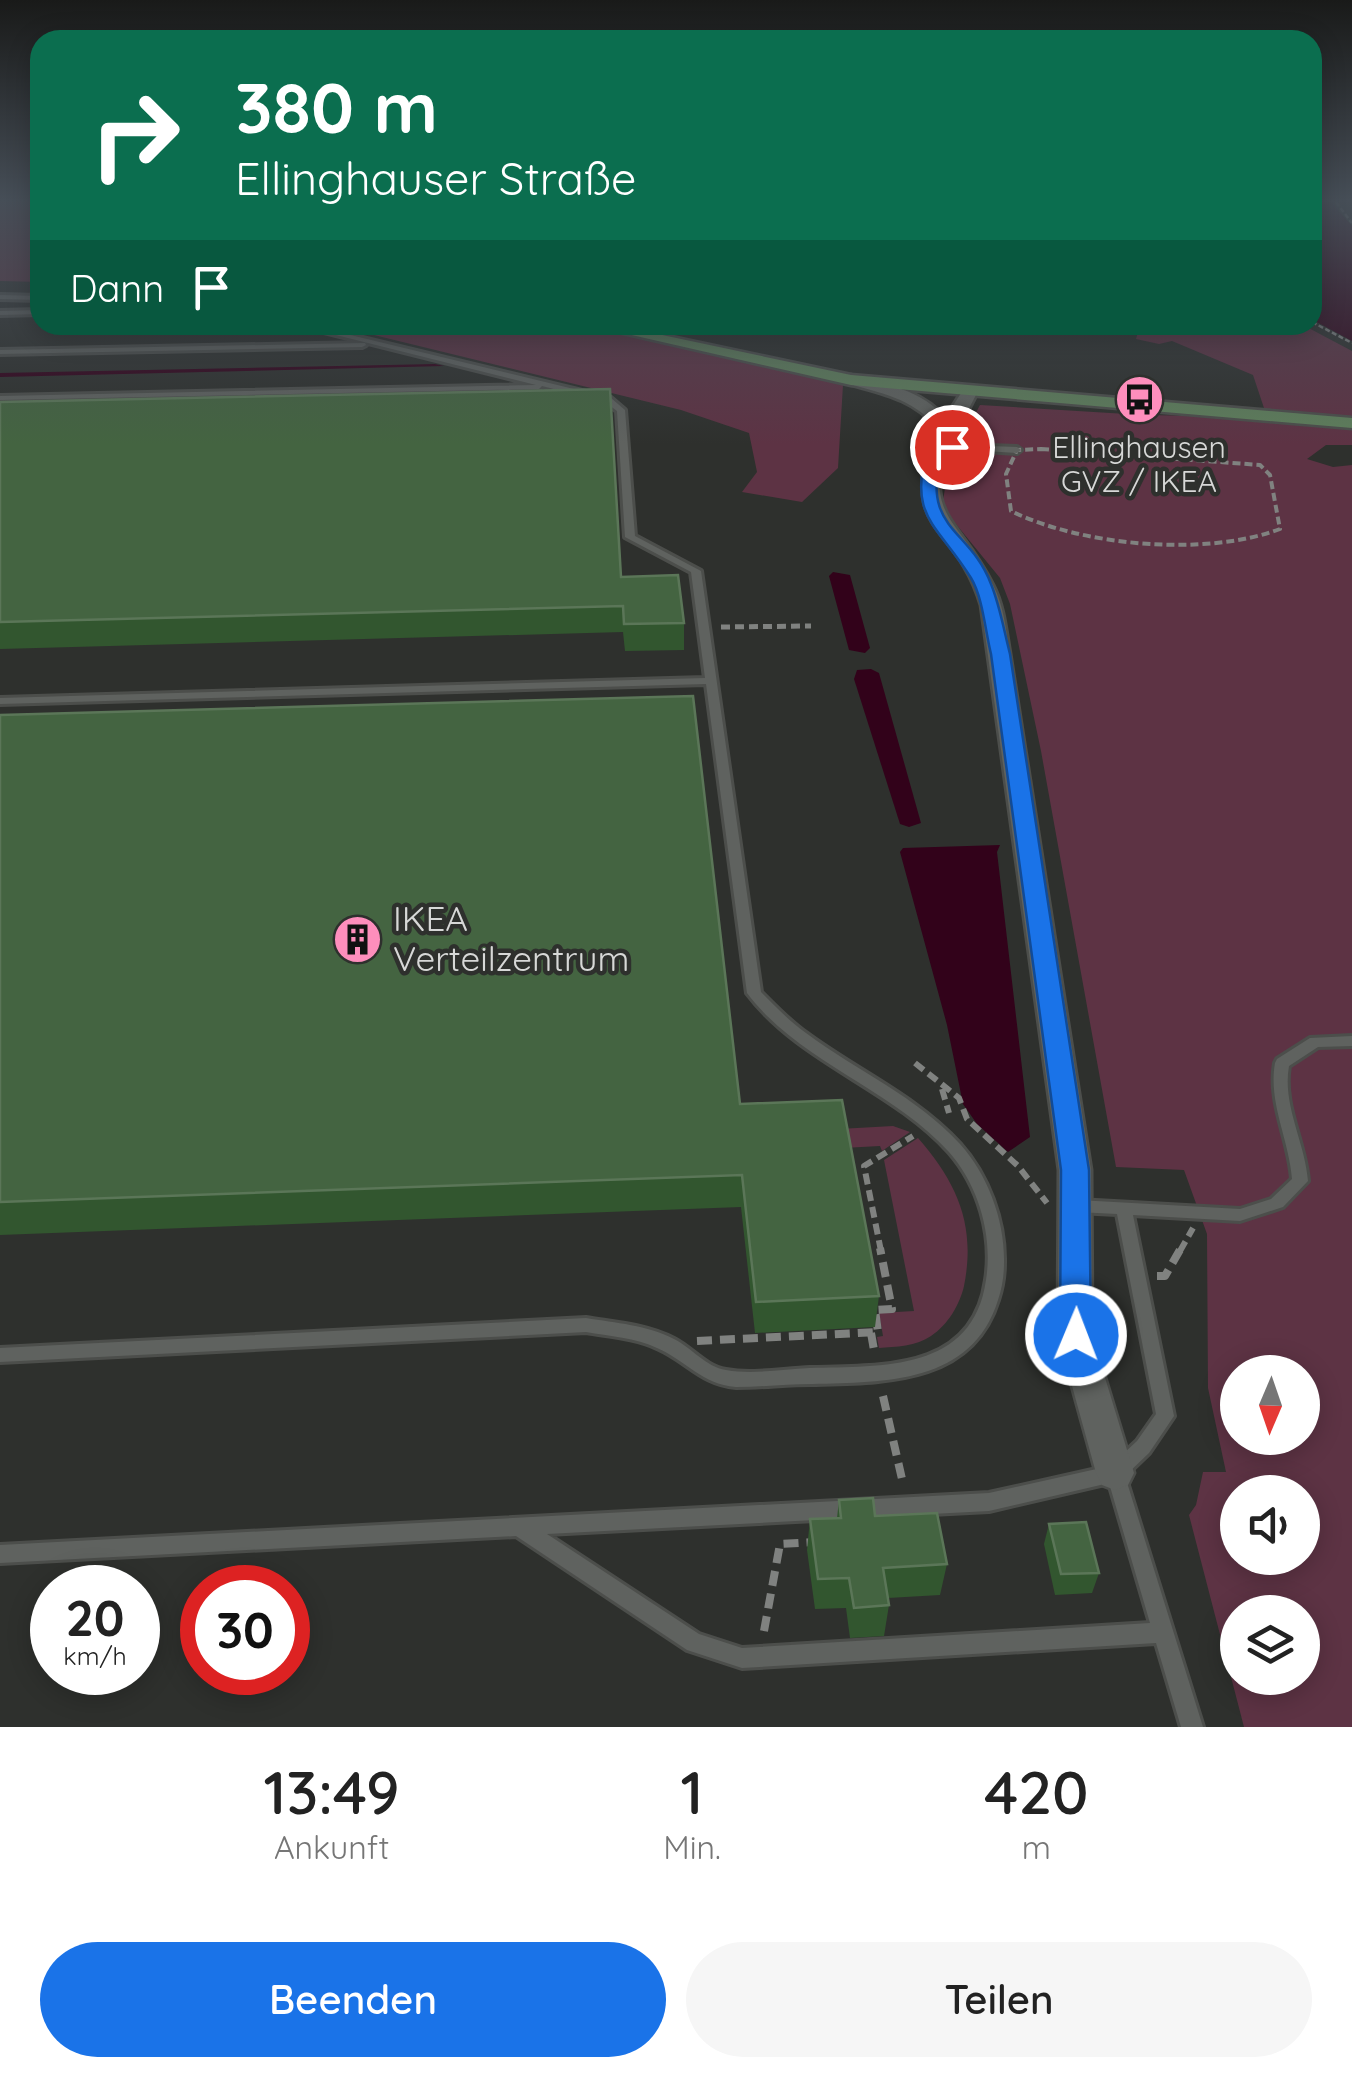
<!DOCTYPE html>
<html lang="de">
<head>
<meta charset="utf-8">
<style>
  :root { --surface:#fff; --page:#f6f6f6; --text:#222; --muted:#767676; --accent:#1a73e8 }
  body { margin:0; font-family:Quicksand,sans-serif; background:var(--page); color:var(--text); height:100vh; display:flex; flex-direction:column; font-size:38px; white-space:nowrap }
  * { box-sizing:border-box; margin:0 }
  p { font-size:32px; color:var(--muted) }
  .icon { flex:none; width:55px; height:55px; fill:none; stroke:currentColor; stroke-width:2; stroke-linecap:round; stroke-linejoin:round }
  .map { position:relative; height:1727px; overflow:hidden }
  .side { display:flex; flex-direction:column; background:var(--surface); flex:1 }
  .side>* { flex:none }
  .banner { position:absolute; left:30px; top:30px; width:1292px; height:305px; border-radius:30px; box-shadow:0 5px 25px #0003; background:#0b6e4f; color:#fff; overflow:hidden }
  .needle { width:65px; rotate:182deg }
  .tools { position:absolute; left:1220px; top:1355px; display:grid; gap:20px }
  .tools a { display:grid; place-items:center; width:100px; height:100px; border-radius:50%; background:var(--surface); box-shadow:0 5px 25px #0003; font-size:50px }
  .speed { position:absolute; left:30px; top:1565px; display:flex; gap:20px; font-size:50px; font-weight:700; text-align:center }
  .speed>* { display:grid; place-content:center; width:130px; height:130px; border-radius:50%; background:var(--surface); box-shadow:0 5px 25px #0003; line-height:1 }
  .speed small { font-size:25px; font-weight:400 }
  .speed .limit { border:15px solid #d22; background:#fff; color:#111 }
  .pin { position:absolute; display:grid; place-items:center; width:85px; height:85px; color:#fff; margin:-42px; border:5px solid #fff; border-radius:50%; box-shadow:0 2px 10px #0007 }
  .me { position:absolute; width:110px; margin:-55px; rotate:1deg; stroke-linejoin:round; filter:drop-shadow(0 0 8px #0008) }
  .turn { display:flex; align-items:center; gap:35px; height:210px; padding:0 40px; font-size:45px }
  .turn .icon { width:130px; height:130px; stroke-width:2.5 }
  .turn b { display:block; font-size:70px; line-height:85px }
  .then { display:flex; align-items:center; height:95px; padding:0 40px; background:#0003; gap:20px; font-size:38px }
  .eta { display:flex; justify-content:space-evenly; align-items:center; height:170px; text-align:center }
  .eta b { font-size:60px; font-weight:600; line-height:70px }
  .button { display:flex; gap:20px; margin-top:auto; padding:20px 40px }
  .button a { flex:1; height:115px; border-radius:60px; background:var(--accent); color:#fff; font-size:40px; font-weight:600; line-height:115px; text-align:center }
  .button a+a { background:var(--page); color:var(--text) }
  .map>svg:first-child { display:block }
</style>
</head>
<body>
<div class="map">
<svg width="1352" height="1727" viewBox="0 0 1352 1727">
  <rect width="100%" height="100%" fill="#2e302d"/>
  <g fill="#5d3344" fill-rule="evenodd">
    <polygon points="0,202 40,202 40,282 0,281"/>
    <polygon points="333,325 595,325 843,385 838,468 802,502 742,492 757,472 749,433 681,410"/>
    <path d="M1140,325H1303L1352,351V445H1326L1307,459L1333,467L1352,465V1727H1244L1189,1515L1196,1505L1203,1472H1226L1208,1388L1207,1234L1184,1170L1116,1167L1041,751L1010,604L1000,578L942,507L949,463L980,405L1143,415L1267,417L1253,375L1172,341L1159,344L1136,339ZM1238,1372H1302V1438H1238ZM1238,1492H1302V1558H1238ZM1238,1612H1302V1678H1238Z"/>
    <polygon points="893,1126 910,1132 882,1151 880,1146 843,1148 839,1129"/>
    <path d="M918,1138C958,1184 976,1226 964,1286C960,1304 948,1325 931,1336C917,1346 895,1347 879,1348L877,1337L883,1336L879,1313L914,1311L884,1160Z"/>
  </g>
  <g fill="#32021a">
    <polygon points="1313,202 1331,202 1352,226 1352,341 1313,320"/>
    <polygon points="435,364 444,366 0,377 0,373"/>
    <polygon points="833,572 850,575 870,648 865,653 849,650 829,576"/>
    <polygon points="871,669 879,673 921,823 909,827 900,824 854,679 857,670"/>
    <polygon points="1000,845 997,852 1030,1137 1008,1152 977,1124 963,1104 947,1025 900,852 903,848"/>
  </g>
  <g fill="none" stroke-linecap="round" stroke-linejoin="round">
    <defs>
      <g id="service">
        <polygon points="0,295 40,296 40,300 0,299"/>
        <polygon points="40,310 40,314 0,315 0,311"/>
        <polygon points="146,325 249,325 245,327 150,327"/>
        <path d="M296,325H309L611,398L625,410L635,536L701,571L761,992C775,1006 789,1021 806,1033C857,1071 916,1096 960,1144C988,1175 1005,1221 1004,1263C1004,1276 1002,1288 998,1300C972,1384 885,1382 812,1384C787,1384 762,1387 736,1387C701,1384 687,1361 657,1348C636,1338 609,1336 586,1332L0,1362V1348L586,1318C616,1323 647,1325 674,1339C692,1348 706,1367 726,1370C753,1375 782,1369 810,1368C882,1366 973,1372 986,1280C993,1236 979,1186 949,1152C891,1088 800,1063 747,993L706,684L0,704V698L705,678L691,572L625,537L617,411L605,402L542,386L539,389L0,400V396L536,385Z"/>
        <polygon points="365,343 366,345 362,347 0,354 0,350"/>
        <polygon points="933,444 1017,447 1021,450 1017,453 936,448 932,446"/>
        <path d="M1352,1036V1046L1318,1047L1289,1066C1282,1105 1305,1142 1308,1181L1283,1207L1240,1221L1133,1215L1174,1416L1149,1453L1125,1476L1203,1727H1181L1156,1643L742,1668L687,1650L516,1536L0,1563V1545L989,1493L1110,1466L1137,1441L1156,1414L1117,1214L1078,1212L1072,1210L1070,1206L1072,1202L1078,1200L1240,1209L1271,1199L1292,1179C1289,1139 1268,1103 1275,1063L1277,1059L1310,1038ZM1109,1483L1150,1623L742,1648L699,1634L547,1534L989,1511Z"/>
      </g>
      <path id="minor" d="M851,375C885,384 923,390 945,418L963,390L977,393L962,422L950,429C921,520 957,513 993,585C1004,606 1006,631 1010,654L1091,1170L1092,1335L1134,1473L1128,1485L1115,1490L1102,1485L1096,1473L1058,1335L1059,1170L981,605C955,518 897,538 935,426C913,398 879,393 846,383V377Z"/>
      <polygon id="secondary" points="588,325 615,325 851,375 1352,418 1352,428 851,385"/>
    </defs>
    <use href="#service" stroke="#4c4e4b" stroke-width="6"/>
    <use href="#minor" stroke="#4c4e4b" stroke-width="5"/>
    <use href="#secondary" stroke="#4c4e4b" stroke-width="5"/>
    <g stroke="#808280" stroke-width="2.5" stroke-dasharray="5 2.5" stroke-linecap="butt">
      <polyline points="1336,202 1352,223"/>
      <polyline points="1312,322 1352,343"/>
      <polyline points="1216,327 1229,325"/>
    </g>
    <path stroke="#808280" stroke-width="4" stroke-dasharray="8 4" stroke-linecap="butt" d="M1041,449L1260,465L1270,475L1280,529C1206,557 1082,546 1011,511L1006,474L1017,450Z"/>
    <polyline stroke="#808280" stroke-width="5" stroke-dasharray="9 5" stroke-linecap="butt" points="721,627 811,626"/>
    <g stroke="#808280" stroke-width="6" stroke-dasharray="11 6" stroke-linecap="butt">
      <polyline points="915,1063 959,1098 967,1119 1018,1166 1047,1203"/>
      <polyline points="942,1089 949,1113"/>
      <polyline points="881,1251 864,1166 913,1136"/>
      <polyline points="1180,1251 1193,1228"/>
    </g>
    <g stroke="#808280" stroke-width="8" stroke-dasharray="15 8" stroke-linecap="butt">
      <polyline points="1157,1276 1165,1276 1181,1248"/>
      <polyline points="871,1333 874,1350"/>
      <polyline points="697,1341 878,1332 875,1310 892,1309 880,1248"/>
      <polyline points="883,1396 902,1479 899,1485"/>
      <polyline points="764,1631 780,1544 814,1542"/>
    </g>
    <use href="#service" fill="#5f625f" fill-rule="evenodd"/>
    <use href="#minor" fill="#5f625f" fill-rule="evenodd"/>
    <use href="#secondary" fill="#5e7d5b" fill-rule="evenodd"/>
  </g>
  <g fill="#32562f">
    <polygon points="0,402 621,577 684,623 684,650 625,651 623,632 0,649"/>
    <polygon points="0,715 740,1104 879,1296 875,1327 755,1333 741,1207 0,1235"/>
    <polygon points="839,1500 875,1516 947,1564 940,1595 888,1598 889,1605 884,1636 850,1638 846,1608 815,1609 807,1550 810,1519 837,1518"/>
    <polygon points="1049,1524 1099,1573 1092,1593 1055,1595 1044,1544"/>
  </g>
  <g fill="#446441" stroke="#5b7658" stroke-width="2.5">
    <polygon points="610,389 621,577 678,575 684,623 624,624 623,606 0,622 0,402"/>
    <polygon points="693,696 740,1104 842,1100 879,1296 756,1302 742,1175 0,1202 0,715"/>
    <polygon points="873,1498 875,1516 937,1513 947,1564 883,1568 889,1605 854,1608 849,1578 818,1579 810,1519 841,1518 839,1500"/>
    <polygon points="1086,1522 1099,1573 1061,1574 1049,1524"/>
  </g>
  <linearGradient id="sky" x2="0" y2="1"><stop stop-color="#191a19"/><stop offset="0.45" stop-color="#464e57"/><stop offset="1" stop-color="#464e57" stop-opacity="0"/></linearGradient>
  <rect width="1352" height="444" fill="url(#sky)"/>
  <path fill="#1a73e8" stroke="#114b97" stroke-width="2.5" d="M936,441L960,447L942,451C920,531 969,526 991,584C1000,606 1004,631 1010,654L1089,1170L1091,1335L1087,1344L1076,1348L1064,1344L1060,1335L1061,1170L991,654C985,630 983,598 971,578C937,523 907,518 928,446Z"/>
  <defs>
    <symbol id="bus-disc" viewBox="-11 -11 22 22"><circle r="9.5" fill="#fe8ebc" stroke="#2e302d"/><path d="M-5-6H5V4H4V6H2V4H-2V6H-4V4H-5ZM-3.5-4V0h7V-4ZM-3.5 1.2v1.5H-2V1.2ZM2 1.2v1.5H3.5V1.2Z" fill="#111"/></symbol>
    <symbol id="building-disc" viewBox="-11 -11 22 22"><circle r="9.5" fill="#fe8ebc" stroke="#2e302d"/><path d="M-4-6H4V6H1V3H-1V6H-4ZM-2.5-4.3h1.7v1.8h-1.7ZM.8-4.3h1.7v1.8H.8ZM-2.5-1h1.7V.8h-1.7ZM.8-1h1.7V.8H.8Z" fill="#111"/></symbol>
  </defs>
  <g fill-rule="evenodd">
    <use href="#bus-disc" x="1112" y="372" width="55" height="55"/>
    <use href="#building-disc" x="330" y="912" width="55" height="55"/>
  </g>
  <g text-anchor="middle" stroke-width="9" stroke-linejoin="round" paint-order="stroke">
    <g font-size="30" fill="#d7d8d7" stroke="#2e302d">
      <text x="1139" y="458">Ellinghausen<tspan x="1139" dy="34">GVZ / IKEA</tspan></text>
    </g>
    <g font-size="35" fill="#d7d8d7" stroke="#2e302d" text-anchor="start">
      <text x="393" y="931">IKEA<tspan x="393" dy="40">Verteilzentrum</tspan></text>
    </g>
  </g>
</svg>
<div class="tools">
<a><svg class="needle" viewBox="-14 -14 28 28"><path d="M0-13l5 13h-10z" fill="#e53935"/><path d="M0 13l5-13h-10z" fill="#767676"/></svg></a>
<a><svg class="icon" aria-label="sound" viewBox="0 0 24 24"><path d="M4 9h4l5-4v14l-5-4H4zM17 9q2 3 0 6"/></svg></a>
<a><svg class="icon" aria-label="layers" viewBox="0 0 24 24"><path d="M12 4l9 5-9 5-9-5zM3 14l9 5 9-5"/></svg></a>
</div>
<div class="speed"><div>20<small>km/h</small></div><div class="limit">30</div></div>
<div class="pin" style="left:952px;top:447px;background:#d93025"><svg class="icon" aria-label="arrive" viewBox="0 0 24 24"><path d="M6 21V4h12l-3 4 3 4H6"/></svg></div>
<svg class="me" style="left:1076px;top:1335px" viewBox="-20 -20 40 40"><circle r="17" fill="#1a73e8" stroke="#fff" stroke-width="3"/><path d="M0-11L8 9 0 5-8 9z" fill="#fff"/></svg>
<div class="banner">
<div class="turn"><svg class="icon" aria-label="right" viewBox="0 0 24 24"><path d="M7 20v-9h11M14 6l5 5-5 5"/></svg><div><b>380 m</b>Ellinghauser Straße</div></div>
<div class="then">Dann<svg class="icon" aria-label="arrive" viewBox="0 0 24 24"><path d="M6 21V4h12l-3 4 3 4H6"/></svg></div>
</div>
</div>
<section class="side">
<div class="eta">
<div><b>13:49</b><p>Ankunft</p></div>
<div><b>1</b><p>Min.</p></div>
<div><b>420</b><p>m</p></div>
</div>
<div class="button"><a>Beenden</a><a>Teilen</a></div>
</section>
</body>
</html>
